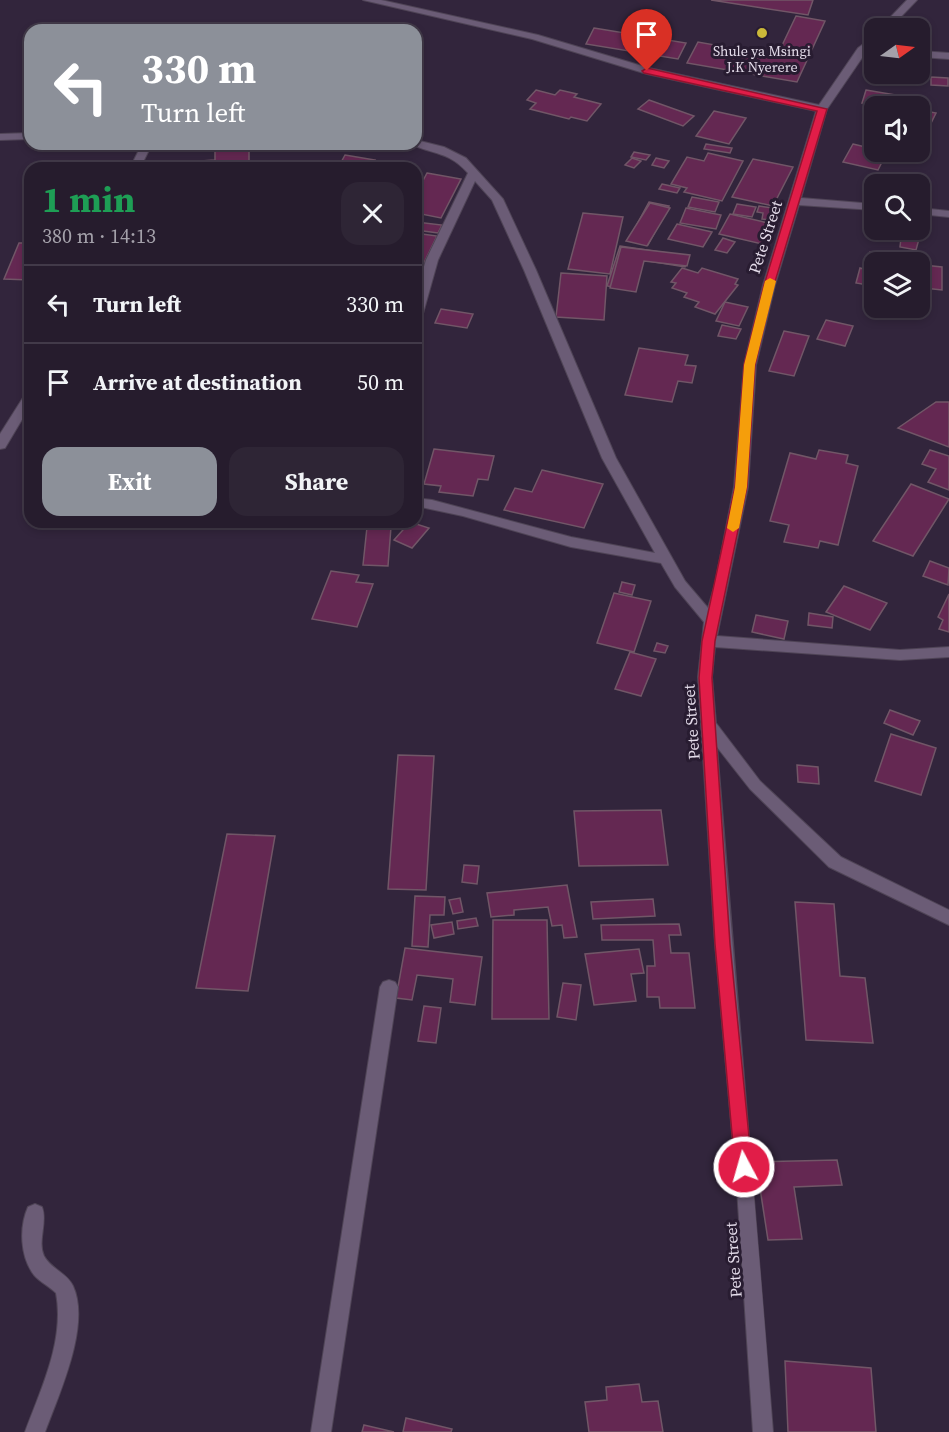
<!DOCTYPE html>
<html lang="en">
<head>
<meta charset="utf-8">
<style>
  :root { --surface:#261c2d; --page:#2e2535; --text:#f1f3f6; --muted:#a4a1aa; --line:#423a49; --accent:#8c9099 }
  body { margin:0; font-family:"Source Serif 4",serif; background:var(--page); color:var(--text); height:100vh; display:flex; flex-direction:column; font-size:22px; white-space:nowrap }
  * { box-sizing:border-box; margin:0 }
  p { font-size:20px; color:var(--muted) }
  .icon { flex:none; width:33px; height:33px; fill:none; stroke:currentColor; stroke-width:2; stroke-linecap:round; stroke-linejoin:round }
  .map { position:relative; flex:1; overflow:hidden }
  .details { position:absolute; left:24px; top:162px; width:398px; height:366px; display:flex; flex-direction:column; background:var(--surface); border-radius:18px; box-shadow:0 3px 9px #0003,0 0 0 2px var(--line) }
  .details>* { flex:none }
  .hud { position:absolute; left:24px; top:24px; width:398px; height:126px; border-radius:18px; box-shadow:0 3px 9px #0003,0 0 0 2px var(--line); background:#8c9099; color:#fff; overflow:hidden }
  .needle { width:39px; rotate:76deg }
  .buttons { position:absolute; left:864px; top:18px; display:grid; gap:12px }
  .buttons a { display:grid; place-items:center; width:66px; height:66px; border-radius:12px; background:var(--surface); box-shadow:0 3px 9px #0003,0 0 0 2px var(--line); font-size:30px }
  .pin { position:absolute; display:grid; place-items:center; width:51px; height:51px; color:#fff; margin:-62px -26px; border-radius:50% 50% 50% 0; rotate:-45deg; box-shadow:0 0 6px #0007 }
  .pin .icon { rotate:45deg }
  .me { position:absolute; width:66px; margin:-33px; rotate:354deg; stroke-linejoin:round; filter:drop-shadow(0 0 4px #0008) }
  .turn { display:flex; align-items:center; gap:21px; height:126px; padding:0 18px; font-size:27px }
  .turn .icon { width:78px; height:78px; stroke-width:2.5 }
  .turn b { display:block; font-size:42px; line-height:51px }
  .round { display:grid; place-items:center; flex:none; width:63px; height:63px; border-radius:18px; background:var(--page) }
  .headline { display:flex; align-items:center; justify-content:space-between; height:102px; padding:0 18px }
  h1 { font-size:36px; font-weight:700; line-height:45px; color:#1e9e55 }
  .primary-button { display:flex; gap:12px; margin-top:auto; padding:12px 18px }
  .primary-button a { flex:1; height:69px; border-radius:18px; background:var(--accent); color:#fff; font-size:24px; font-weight:700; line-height:69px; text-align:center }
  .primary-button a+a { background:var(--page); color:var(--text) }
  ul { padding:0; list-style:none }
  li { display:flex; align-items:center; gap:18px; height:78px; padding:0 18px; border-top:2px solid var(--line) }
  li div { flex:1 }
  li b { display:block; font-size:22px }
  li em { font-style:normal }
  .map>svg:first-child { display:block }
</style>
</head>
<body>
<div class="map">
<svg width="949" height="1432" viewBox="0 0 949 1432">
  <rect width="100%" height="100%" fill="#32253c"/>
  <g fill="#642852" stroke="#715667" stroke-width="1.5">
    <polygon points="711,0 813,0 808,15"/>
    <polygon points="796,16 825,21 797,82 687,63 698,42 777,56"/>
    <polygon points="594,28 686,43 678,59 586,44"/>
    <polygon points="931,77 948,78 948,86 931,85"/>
    <polygon points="536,90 555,95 560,90 577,94 574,97 601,104 587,121 571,117 569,119 530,109 536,103 527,100"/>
    <polygon points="866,90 908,97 905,106 862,103"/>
    <polygon points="649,100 694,116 683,126 638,109"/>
    <polygon points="920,110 936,113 931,123 920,120"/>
    <polygon points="714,111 746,118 729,144 696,136"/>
    <polygon points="706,144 732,148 730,153 704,149"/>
    <polygon points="853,144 874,149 874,152 887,152 878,170 843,162"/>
    <polygon points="249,149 249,168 200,168 201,161 215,160 215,151"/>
    <polygon points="634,152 650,155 646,160 631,157"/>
    <polygon points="708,153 743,161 722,201 684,192 687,188 671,184 687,157 704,161"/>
    <polygon points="345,155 375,160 370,168 338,168"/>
    <polygon points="632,158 641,161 634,168 625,165"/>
    <polygon points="656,158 669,161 664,168 652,165"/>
    <polygon points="753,159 793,167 773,206 732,197"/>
    <polygon points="100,166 100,168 43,168 43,167"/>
    <polygon points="427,173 461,179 441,218 416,213 416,194"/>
    <polygon points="662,184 680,188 677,193 659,189"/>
    <polygon points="692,197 719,202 715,212 688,207"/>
    <polygon points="649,202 669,206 648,245 628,241"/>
    <polygon points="650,203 670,208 647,246 626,241"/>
    <polygon points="737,204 756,207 752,217 733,214"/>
    <polygon points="759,206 780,209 776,221 762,219 763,213 757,212"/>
    <polygon points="686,208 721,215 716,229 680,223"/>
    <polygon points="583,213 623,217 610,274 568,269"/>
    <polygon points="730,214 772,224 762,244 719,234"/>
    <polygon points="416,222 442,225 438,233 416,230"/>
    <polygon points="677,224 712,232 703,247 668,239"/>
    <polygon points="890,230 906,230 904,237 919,239 916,250 900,247 901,238 888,236"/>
    <polygon points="422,234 437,236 423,265 416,264 416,248"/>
    <polygon points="723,238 735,242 727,253 715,250"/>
    <polygon points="19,243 30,243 30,280 4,279"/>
    <polygon points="620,246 688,256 685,267 642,260 633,290 607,286"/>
    <polygon points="621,247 690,255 687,266 644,261 636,292 610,288"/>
    <polygon points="870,252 912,259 911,262 874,262 874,286 856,283 860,268 867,270"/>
    <polygon points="923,265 942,267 942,290 924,288"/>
    <polygon points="682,268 698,273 702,268 738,279 735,284 738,285 715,314 695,307 699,302 684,297 687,293 672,288 676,283 671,282"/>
    <polygon points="561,273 607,276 604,320 556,317"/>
    <polygon points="725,302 748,307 739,326 716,321"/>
    <polygon points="441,309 473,314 467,328 435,323"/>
    <polygon points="826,320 853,326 845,346 817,339"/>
    <polygon points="722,325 741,329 736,339 718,336"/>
    <polygon points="784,331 809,336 794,376 769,371"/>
    <polygon points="639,348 688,355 685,365 696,366 692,383 678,381 672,402 625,395"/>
    <polygon points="936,402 949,402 949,447 898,428"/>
    <polygon points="434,449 494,456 488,480 478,479 473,496 439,492 441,486 424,484"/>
    <polygon points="819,450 848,455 846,463 858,466 838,545 820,541 818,548 784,542 789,525 770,521 790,453 816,459"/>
    <polygon points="930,450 949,456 949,490 928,482 936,469 922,464"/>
    <polygon points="542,470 603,484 584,528 504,510 515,488 532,492"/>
    <polygon points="911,484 949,499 913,556 873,541"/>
    <polygon points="410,522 429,528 412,548 394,540"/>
    <polygon points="367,527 391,527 388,566 363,565"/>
    <polygon points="930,561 949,568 948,585 923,576"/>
    <polygon points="331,571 359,575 356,582 373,584 357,627 312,619"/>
    <polygon points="622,582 635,585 632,595 619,592"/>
    <polygon points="844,586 887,603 870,630 826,612"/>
    <polygon points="614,593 651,601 634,652 597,643"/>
    <polygon points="949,594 949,632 939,629 943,620 938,617"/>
    <polygon points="809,613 833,617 832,628 808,625"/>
    <polygon points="756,615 788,621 784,639 752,632"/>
    <polygon points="657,643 668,646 665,653 654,651"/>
    <polygon points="630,652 656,659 641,696 615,689"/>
    <polygon points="890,710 920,721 913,735 884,723"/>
    <polygon points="891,734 936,748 921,795 875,781"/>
    <polygon points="398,755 434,756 426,890 388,889"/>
    <polygon points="797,765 818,767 819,784 798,782"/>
    <polygon points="661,810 668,865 579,866 574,811"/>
    <polygon points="227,834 275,836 248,991 196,988"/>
    <polygon points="464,865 479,866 477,884 462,882"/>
    <polygon points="567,885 577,937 564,938 562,925 552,926 548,907 514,910 514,915 491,917 487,893"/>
    <polygon points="415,896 445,897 444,915 430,915 428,947 412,946"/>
    <polygon points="460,898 463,912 453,914 449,900"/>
    <polygon points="653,899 655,916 593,919 591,902"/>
    <polygon points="795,902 834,904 840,976 865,978 873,1043 806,1040"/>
    <polygon points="476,918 478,926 458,929 457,921"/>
    <polygon points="493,920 547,920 549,1019 492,1019"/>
    <polygon points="452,922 454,934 434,938 431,925"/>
    <polygon points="679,924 681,935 669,935 671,953 689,953 695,1008 660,1008 659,997 647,997 647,966 655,966 653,940 602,940 601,925"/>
    <polygon points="405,948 482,957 475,1005 450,1002 453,979 417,975 412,1000 396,998"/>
    <polygon points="639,949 644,973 631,974 636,1001 594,1005 585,954"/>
    <polygon points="563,983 581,985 576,1020 557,1017"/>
    <polygon points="424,1006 441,1008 436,1043 418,1041"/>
    <polygon points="837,1160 842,1185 794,1187 802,1239 768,1240 756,1162"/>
    <polygon points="785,1361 871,1368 876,1432 788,1432"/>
    <polygon points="639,1384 642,1402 658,1401 663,1432 589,1432 585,1402 607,1400 606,1387"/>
    <polygon points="406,1418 452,1429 451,1432 403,1432"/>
    <polygon points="364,1425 394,1432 362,1432"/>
  </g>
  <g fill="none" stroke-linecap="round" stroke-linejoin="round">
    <defs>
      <g id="street">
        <path d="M363,0H381L538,35L649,68L819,105L858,48L874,36V44L866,52L827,109L801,198L874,204V210L799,205L775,285L756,365L748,487L717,636L900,650L949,647V657L900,660L715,647L712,677L716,723L760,781L841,857L949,910V925L829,867L750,789L717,747C734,976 756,1203 773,1432H753L737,1189L715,944L698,677L704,622L675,587L661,563L571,547L463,516L416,506V498L432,500L571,537L655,553L602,458L524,270L492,200L475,181L438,260L422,317L416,321V293L426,260L468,173C448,151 434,155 411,144H416V140L444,147L466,158L503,199L536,270L616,458L685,581L708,608L715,584L734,487L744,365L763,285L816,111L647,74L532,39Z"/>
        <polygon points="907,0 917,0 890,28 880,28"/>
        <polygon points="920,51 949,53 949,59 920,57"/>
        <polygon points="30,133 30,139 0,140 0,134"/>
        <polygon points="142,144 152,144 140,168 130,168"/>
        <polygon points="920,208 949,211 949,217 920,214"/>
        <polygon points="30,392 30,406 5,448 0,449 0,434 26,393"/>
        <polygon points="389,980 395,982 398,987 331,1432 311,1432 380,987 383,982"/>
        <path d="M35,1204L42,1207C48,1222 37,1241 44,1256C51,1269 67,1273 73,1286C91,1325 59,1394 45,1432H25C41,1389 65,1340 56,1293C49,1286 40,1282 34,1275C20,1257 19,1227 28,1207Z"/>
      </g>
    </defs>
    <use href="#street" stroke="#4f4456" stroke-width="2"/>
    <use href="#street" fill="#6b5c76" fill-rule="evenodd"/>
  </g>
  <polygon fill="#e11d48" stroke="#92132f" stroke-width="1.5" points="647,68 827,109 774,285 755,365 747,487 715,641 712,678 730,944 752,1167 749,1173 744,1175 738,1173 735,1167 715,944 699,678 702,641 735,487 744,365 764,285 817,111 644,73 642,71"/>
  <polygon fill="#f59e0b" points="770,278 776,281 755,365 747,487 739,528 733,532 727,528 735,487 744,365 765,281"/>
  <circle fill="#ccb939" stroke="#281c31" stroke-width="2" cx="762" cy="33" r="6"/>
  <g text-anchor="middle" stroke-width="6" stroke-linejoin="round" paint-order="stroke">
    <g font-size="14" fill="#e4dcea" stroke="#281c31">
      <text x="762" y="56">Shule ya Msingi<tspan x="762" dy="16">J.K Nyerere</tspan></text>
    </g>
    <g font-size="16" fill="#e4dcea" stroke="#281c31">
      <text transform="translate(765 237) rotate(-72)" y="6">Pete Street</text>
      <text transform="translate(691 722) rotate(-94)" y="6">Pete Street</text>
      <text transform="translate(733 1260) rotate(-94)" y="6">Pete Street</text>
    </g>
  </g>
</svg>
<div class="buttons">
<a><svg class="needle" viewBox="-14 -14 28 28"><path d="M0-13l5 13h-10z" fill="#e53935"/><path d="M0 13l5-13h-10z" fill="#a4a1aa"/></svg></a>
<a><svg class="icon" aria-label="sound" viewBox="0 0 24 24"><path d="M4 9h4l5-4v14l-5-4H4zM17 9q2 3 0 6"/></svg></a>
<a><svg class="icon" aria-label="search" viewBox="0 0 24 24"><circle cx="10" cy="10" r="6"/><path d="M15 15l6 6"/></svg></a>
<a><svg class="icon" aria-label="layers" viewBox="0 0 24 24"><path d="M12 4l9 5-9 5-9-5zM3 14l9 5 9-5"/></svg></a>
</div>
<div class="pin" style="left:647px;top:71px;background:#d93025"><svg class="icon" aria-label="arrive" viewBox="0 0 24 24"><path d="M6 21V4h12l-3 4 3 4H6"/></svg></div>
<svg class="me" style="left:744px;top:1167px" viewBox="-20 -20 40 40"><circle r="17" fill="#e11d48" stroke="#fff" stroke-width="3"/><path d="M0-11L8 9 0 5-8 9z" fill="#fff"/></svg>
<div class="hud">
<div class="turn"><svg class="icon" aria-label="left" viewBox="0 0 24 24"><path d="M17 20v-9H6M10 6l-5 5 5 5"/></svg><div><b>330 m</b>Turn left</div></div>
</div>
<section class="details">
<div class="headline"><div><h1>1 min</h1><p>380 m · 14:13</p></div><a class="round"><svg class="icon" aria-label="close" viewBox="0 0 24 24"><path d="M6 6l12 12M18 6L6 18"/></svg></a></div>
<ul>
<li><svg class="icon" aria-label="left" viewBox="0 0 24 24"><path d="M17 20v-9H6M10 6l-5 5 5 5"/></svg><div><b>Turn left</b></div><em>330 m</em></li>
<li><svg class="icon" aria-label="arrive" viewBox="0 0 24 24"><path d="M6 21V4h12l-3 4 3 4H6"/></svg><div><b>Arrive at destination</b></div><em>50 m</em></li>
</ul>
<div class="primary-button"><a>Exit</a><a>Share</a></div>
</section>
</div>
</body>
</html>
